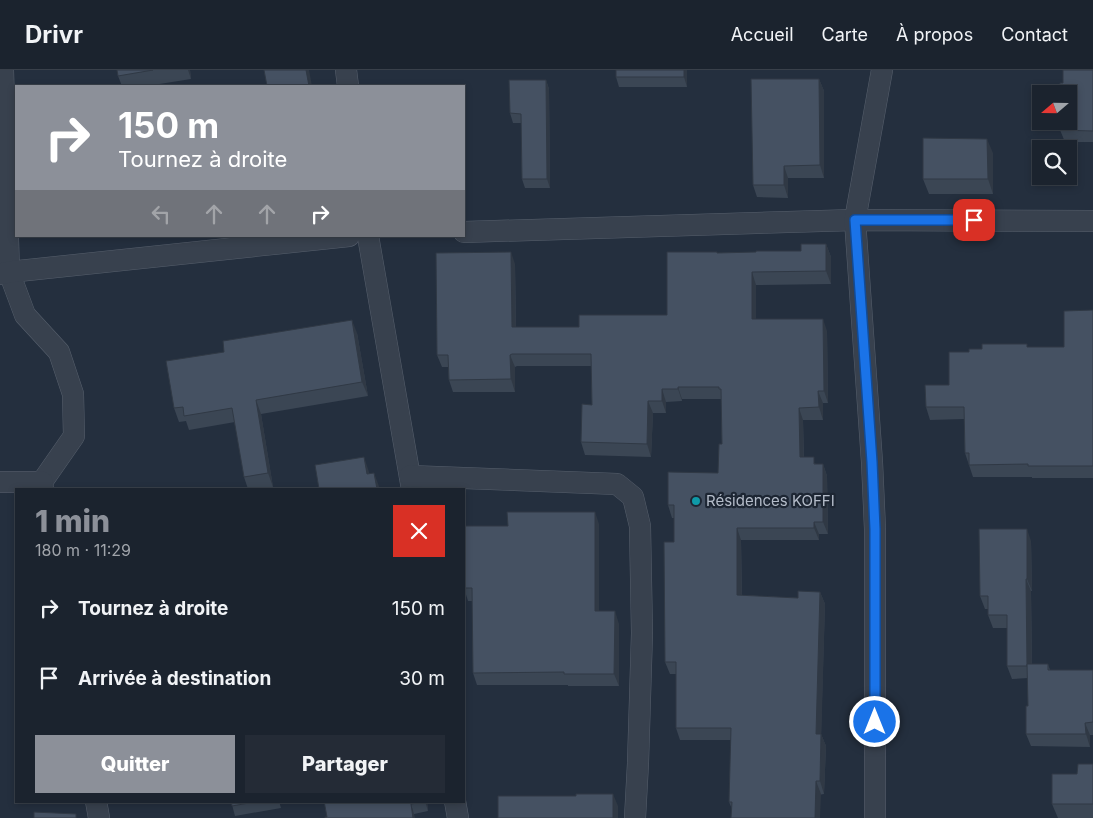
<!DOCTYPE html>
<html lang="fr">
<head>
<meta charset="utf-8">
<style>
  :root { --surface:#1b232e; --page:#242b36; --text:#f1f3f6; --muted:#a0a4aa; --line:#39404a; --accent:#8c9099 }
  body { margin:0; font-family:Inter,sans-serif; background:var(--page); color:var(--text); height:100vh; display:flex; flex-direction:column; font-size:19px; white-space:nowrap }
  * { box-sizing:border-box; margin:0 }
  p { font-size:16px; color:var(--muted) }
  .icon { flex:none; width:28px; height:28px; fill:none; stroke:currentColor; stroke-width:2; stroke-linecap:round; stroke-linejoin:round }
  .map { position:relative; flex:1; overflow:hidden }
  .drawer { position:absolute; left:15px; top:418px; width:450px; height:315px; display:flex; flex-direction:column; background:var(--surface); border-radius:0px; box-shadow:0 2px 8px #0003,0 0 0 1px var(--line) }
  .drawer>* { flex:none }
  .hud { position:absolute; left:15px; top:15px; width:450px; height:152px; border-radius:0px; box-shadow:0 2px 8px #0003,0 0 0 1px var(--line); background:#8c9099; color:#fff; overflow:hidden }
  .needle { width:32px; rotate:250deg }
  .controls { position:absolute; left:1032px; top:15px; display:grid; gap:10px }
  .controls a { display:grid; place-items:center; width:45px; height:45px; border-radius:0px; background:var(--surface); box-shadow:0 2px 8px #0003,0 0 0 1px var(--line); font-size:25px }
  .pin { position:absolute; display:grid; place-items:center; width:42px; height:42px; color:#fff; margin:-21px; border-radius:10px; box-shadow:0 2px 8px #0006 }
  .me { position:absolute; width:55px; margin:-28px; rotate:0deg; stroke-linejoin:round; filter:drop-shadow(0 0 4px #0008) }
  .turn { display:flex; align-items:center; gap:18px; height:105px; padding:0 20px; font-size:22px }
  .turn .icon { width:65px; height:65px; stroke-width:2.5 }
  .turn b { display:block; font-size:35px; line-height:42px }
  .lanes { display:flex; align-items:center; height:48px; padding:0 20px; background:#0003; justify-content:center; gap:25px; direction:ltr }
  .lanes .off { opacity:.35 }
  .round { display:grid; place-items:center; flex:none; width:52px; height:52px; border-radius:0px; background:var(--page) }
  .summary { display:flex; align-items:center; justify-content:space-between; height:85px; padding:0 20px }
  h1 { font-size:30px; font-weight:800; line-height:38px; color:var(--accent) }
  .action { display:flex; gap:10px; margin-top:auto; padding:10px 20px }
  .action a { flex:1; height:58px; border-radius:0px; background:var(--accent); color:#fff; font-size:20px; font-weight:800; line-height:58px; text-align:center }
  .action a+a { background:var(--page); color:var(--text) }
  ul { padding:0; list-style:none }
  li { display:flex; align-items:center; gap:15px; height:70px; padding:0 20px }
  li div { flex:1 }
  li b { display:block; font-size:19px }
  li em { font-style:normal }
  header { display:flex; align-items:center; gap:30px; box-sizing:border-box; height:70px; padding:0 25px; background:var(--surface); border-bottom:1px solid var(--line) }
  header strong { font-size:24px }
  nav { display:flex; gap:28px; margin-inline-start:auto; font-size:18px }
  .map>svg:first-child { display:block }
</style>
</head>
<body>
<header>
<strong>Drivr</strong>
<nav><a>Accueil</a><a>Carte</a><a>À propos</a><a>Contact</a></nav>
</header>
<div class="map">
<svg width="1093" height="748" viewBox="0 0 1093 748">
  <rect width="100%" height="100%" fill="#242f3e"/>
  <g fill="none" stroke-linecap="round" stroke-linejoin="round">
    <defs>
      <g id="street">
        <polyline points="3,0 9,202 25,245 59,282 73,324 74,366 42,412 43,419"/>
        <polyline points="346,0 348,16"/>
        <polyline points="464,162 855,150 1093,151"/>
        <polyline points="368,166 412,419"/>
        <polyline points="0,204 9,202 349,166"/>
        <polyline points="410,406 617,414 633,427 640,456 642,563 638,693 635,748"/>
        <polyline points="0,412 42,412"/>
        <polyline points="96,731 99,748"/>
        <polyline points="455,731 458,748"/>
        <polyline points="875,748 875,459 872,392 855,150 882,0"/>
      </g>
    </defs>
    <use href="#street" stroke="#565f6c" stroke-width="22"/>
    <use href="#street" stroke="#38414e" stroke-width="21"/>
  </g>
  <g fill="#3b4654">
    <polygon points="117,0 190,0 191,9 147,16 122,16 118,6"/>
    <polygon points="687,0 687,17 619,17 616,7"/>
    <polygon points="1093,0 1093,72 1065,72 1060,60 1063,13"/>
    <polygon points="819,9 824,21 824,108 788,108 788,128 757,127 753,115"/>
    <polygon points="546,10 549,19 550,118 525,118 522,109 521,53 513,53 510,43"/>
    <polygon points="993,83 993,124 929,124 923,109"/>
    <polygon points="826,174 831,187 831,214 756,215 756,249 827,261 828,333 823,333 823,350 803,350 804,387 816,394 823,394 827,406 828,464 819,464 819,470 741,470 742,525 798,528 820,522 825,534 821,664 826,676 824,724 732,739 729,732 731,670 680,670 676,658 676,604 670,604 665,592 674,472 674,448 672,448 668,435 718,403 722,374 721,329 682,329 682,331 666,332 666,343 653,343 651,387 585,385 581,372 592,335 591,296 517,296 515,297 515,322 453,322 449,310 448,297 442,297 437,285 515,194 516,257 579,257 667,245 718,183 801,181"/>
    <polygon points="1093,240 1093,408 1032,408 1032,407 973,407 965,383 964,349 930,350 926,337 949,315 969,282 1028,277 1064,277"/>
    <polygon points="357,263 368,326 261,344 273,417 262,419 248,419 244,407 235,352 189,360 186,351 179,352 174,338"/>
    <polygon points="599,454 599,541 619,554 619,616 568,616 568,615 477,615 473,603 472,531 468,531 464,518"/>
    <polygon points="1031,471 1032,521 1031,521 1032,594 1048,594 1050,600 1093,600 1093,665 1090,665 1090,677 1031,676 1026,664 1028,636 1028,608 1012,609 1007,596 1007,558 993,558 988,545 988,539 985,539 980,526"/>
    <polygon points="1093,694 1093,748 1058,748 1052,734 1077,704"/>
    <polygon points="231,731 279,731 281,738 235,746"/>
    <polygon points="427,731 428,741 414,744 327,747"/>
  </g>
  <g fill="#303945">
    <polygon points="188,0 190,0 191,9"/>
    <polygon points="306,0 309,0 312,16 309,16"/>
    <polygon points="684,0 687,0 687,17 684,7"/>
    <polygon points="819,9 824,21 824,108 820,95"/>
    <polygon points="546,10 549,19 550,118 547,109"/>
    <polygon points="987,69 993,83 993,124 988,109"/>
    <polygon points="784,96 788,108 788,128 784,115"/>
    <polygon points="826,174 831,187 831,214 826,201"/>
    <polygon points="511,182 515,194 516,269 512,257"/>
    <polygon points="752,202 756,215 756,261 752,249"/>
    <polygon points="823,249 827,261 828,333 824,321"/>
    <polygon points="352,250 357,263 368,326 362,312"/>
    <polygon points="510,285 515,297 515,322 511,309"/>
    <polygon points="678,317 682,329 682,331 678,319"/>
    <polygon points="662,319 666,332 666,343 662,331"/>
    <polygon points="818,321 823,333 823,350 819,337"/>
    <polygon points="256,330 261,344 273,417 268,403"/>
    <polygon points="648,331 653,343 651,387 647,374"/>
    <polygon points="799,338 803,350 804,399 800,387"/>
    <polygon points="364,387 369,402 372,419 367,404"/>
    <polygon points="823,394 827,406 828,464 823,452"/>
    <polygon points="374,403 380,419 377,419"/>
    <polygon points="595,442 599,454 599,554 595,541"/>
    <polygon points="814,452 819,464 819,470 814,458"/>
    <polygon points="737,458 741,470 742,537 737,525"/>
    <polygon points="1027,459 1031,471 1032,521 1027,509"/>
    <polygon points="1026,509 1031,521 1032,608 1027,596"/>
    <polygon points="820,522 825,534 821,676 816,664"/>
    <polygon points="615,541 619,554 619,616 614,604"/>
    <polygon points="1085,653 1090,665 1090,677 1086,664"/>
    <polygon points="821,664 826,676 824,724 820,711"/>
    <polygon points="816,711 821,724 820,748 815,748"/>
    <polygon points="613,724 618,736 618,748 613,748"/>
    <polygon points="425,731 427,731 428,741"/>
    <polygon points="411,734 414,744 415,748 413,748"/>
  </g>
  <g fill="#455162" stroke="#303945">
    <polygon points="117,0 153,0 118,6"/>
    <polygon points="264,0 306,0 309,16 267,16"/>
    <rect x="616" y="0" width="68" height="7"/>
    <polygon points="1063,0 1093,0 1093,61 1060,60 1060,51 1069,51 1069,24 1060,24 1060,13 1063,13"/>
    <polygon points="751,9 819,9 820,95 784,96 784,115 753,115"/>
    <polygon points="509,10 546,10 547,109 522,109 521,44 510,43"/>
    <polygon points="923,68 987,69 988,109 923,109"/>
    <polygon points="801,174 826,174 826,201 752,202 752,249 823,249 824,321 818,321 819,337 799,338 800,387 814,387 814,394 823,394 823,452 814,452 814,458 737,458 737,525 798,528 798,521 820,522 816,664 821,664 820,711 816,711 815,748 731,748 732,732 729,732 731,658 676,658 676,592 665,592 664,472 674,472 674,435 668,435 668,402 718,403 719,374 722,374 721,319 719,319 719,317 678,317 678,319 662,319 662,331 648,331 647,374 581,372 582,334 592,335 591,284 512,284 510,285 511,309 449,310 448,285 437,285 436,183 511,182 512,257 579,257 579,245 667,245 667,182 717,182 717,183 756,182 756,181 801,181"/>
    <polygon points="1093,240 1093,396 1028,396 1028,394 969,395 969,383 965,383 964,337 926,337 925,315 949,315 949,282 969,282 969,279 982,279 982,274 1027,274 1027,277 1064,277 1064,241"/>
    <polygon points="352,250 362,312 256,330 268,403 244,407 232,338 184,346 183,337 174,338 166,291 224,282 223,271"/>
    <polygon points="364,387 367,404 374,403 377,419 319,419 315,395"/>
    <polygon points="507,442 595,442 595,541 615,541 614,604 564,604 564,602 473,603 472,518 464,518 464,456 508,456"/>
    <polygon points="979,459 1027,459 1027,509 1026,509 1027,596 1007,596 1007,545 988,545 988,526 980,526"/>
    <polygon points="1027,594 1048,594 1048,600 1093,600 1093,652 1085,653 1086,664 1026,664 1026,636 1028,636"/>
    <polygon points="1078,694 1093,694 1093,734 1052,734 1052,704 1077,704"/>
    <polygon points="576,724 613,724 613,748 498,748 498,726 576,726"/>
    <polygon points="231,731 260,731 232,736"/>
    <polygon points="324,731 425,731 425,732 411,734 413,748 325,748 325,747 327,747"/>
    <polygon points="34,742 76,744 76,748 34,748"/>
  </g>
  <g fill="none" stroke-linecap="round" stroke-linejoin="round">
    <defs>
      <polyline id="route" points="875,652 875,459 872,392 855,150 974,150"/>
    </defs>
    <use href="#route" stroke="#114b97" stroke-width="12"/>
    <use href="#route" stroke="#1a73e8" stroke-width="9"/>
  </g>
  <circle fill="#0f9aa8" stroke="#1d2633" stroke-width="2" cx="696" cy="431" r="5"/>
  <g text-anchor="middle" stroke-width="4.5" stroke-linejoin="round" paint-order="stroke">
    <g font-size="15" fill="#b4bcc9" stroke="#1d2633" text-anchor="start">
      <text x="706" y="436">Résidences KOFFI</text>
    </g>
  </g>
</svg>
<div class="controls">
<a><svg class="needle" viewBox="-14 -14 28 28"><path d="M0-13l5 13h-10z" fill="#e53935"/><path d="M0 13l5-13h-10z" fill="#a0a4aa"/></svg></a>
<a><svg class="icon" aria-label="search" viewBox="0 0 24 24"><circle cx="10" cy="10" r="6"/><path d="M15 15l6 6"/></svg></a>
</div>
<div class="pin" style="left:974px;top:150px;background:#d93025"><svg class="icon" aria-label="arrive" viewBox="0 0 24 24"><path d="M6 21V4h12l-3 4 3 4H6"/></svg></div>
<svg class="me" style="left:875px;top:652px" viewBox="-20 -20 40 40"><circle r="17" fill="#1a73e8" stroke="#fff" stroke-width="3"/><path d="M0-11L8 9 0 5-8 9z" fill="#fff"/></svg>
<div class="hud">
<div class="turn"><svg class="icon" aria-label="right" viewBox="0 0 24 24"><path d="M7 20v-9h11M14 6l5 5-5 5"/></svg><div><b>150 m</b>Tournez à droite</div></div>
<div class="lanes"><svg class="icon off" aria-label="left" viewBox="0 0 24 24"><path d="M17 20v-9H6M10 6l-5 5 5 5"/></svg><svg class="icon off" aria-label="ahead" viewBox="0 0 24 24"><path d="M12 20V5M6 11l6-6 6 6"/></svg><svg class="icon off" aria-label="ahead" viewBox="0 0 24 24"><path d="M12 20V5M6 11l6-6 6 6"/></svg><svg class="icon" aria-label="right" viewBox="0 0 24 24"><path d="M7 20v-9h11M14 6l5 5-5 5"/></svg></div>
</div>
<section class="drawer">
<div class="summary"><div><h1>1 min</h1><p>180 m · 11:29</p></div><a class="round" style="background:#d93025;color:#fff"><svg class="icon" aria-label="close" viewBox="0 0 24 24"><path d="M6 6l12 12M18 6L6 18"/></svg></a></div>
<ul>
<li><svg class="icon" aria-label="right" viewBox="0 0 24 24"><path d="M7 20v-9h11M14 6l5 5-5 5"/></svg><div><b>Tournez à droite</b></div><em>150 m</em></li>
<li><svg class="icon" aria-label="arrive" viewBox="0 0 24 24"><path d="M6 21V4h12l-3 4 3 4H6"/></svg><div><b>Arrivée à destination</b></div><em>30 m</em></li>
</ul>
<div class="action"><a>Quitter</a><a>Partager</a></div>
</section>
</div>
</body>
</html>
